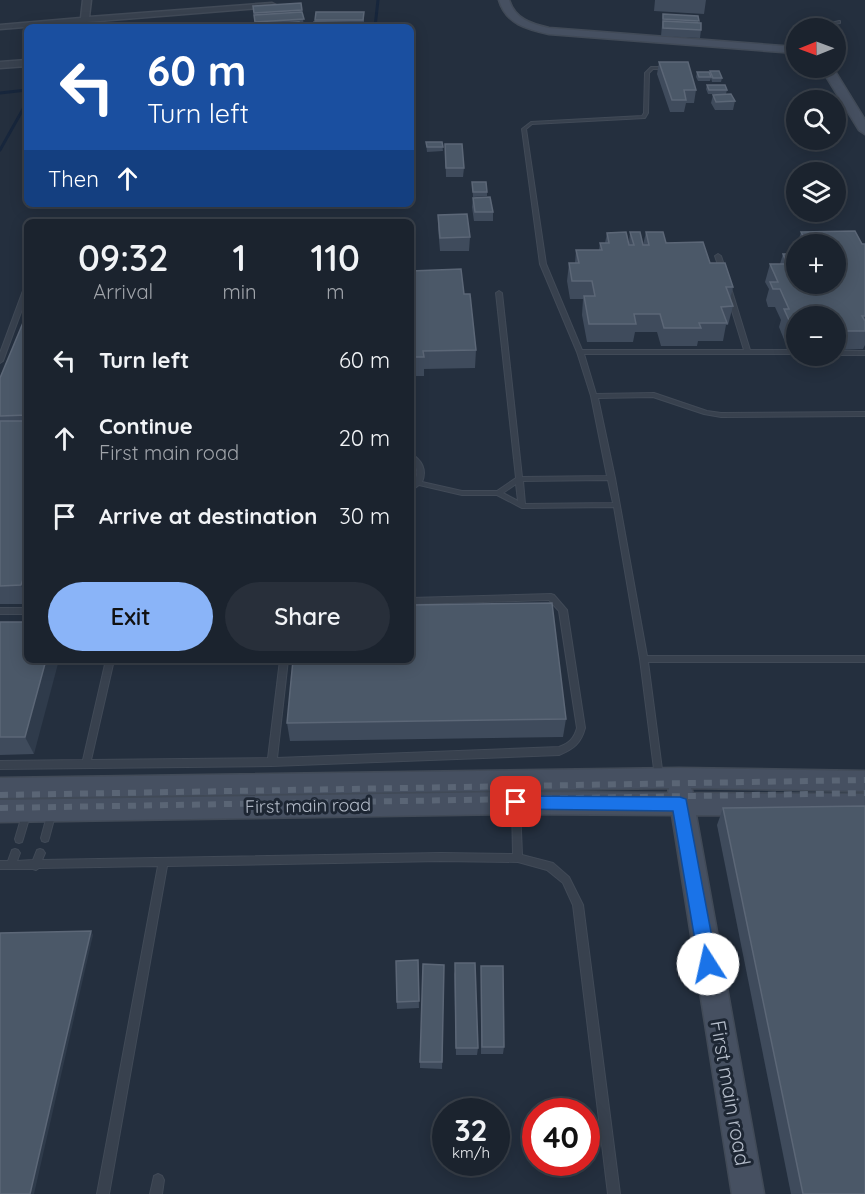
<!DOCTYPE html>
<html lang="en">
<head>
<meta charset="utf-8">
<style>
  :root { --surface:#1b232e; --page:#282f3a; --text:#f1f3f6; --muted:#a0a4aa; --line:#39404a; --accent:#8ab4f8 }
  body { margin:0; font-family:Quicksand,sans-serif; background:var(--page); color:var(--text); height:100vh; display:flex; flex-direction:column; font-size:22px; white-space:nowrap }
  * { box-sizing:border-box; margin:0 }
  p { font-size:20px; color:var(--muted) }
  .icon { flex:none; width:33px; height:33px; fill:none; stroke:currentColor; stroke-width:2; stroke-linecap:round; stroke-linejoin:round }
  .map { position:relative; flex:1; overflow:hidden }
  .panel { position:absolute; left:24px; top:219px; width:390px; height:444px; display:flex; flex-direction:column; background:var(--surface); border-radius:9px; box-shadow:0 3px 15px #0003,0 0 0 2px var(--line) }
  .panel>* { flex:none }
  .top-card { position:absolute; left:24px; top:24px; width:390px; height:183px; border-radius:9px; box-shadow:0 3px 15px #0003,0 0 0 2px var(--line); background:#1a4fa0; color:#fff; overflow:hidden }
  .needle { width:39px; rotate:269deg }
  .tools { position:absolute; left:786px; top:18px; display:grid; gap:12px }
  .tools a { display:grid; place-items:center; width:60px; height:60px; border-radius:50%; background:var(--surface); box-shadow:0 3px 15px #0003,0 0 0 2px var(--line); font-size:30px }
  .speed { position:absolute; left:432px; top:1098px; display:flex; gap:12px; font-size:30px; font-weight:700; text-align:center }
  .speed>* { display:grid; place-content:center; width:78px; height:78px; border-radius:50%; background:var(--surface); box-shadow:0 3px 15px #0003,0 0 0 2px var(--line); line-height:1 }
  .speed small { font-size:15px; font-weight:400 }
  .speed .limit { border:9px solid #d22; background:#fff; color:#111 }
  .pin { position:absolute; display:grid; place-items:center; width:51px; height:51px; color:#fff; margin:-26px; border-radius:12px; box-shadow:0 3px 9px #0006 }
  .me { position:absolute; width:66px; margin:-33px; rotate:350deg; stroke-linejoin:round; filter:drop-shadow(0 0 4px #0008) }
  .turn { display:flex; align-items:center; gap:21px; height:126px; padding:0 24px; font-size:27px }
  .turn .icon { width:78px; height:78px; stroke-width:2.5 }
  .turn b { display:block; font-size:42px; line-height:51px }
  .then { display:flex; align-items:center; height:57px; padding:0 24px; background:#0003; gap:12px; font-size:22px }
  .eta { display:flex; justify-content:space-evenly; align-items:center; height:102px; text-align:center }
  .eta b { font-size:36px; font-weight:600; line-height:42px }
  .action { display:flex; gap:12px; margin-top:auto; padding:12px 24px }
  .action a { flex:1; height:69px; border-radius:36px; background:var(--accent); color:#111; font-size:24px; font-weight:600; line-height:69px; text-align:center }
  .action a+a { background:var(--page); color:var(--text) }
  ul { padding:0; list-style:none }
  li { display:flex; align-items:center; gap:18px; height:78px; padding:0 24px }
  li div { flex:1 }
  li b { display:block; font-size:22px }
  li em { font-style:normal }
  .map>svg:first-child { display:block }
</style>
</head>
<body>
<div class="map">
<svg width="865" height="1194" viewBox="0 0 865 1194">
  <rect width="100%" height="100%" fill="#242f3e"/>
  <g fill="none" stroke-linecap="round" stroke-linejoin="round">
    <g stroke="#17263c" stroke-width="3">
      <polyline points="375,27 378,0"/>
      <polyline points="0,93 27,90"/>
      <polyline points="0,150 27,102"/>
    </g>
    <defs>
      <g id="lane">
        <polygon points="839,21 840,21 840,23 817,28 812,28"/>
        <path d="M651,67H667L669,68L667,69H653L649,73L648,113L645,118L532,124L526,129L546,264L582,350H744L725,288L728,286L731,288L750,350H796V354H584L596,394L654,393L707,411L721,413L865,412V416L721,417L704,414L653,397L598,398L615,478L647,656H865V662H648L663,777L662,780L659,781L656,780L655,777L640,659L614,507L522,508L497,495H462L419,485L411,491V485C419,477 419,468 411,460V454C422,460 427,470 422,482L462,491H497L516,478L496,293L499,291L502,293L522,477L607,476L591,396L577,352L540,264L522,129L531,122L642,116L644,113L645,73ZM608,480L613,503L525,504L523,481ZM516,484L518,501L503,493Z"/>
        <polygon points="718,254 721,256 726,271 725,272 720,271 715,256"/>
        <polygon points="27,286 27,296 3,361 0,363 0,353 24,288"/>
        <rect x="836" y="351" width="29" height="4"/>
        <path d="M551,594L554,595L567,610L585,728C581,743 574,749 559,755L272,766L0,769V761L83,760L106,660H114L91,760L268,758L280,660H288L277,758L559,747C569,743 574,739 577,728L559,611L549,600L411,604V598Z"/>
        <rect x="0" y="608" width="27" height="6"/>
        <polygon points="516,802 519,803 520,806 522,855 553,863 569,877 583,905 620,1194 608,1194 573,905 563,883 547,870 518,862 441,861 167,866 109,1194 97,1194 158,866 39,868 36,870 33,869 0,869 0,861 8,861 12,850 15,849 18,850 20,853 17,861 33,860 37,850 40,849 43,850 45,853 42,860 441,853 513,854 512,806 513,803"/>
        <polygon points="27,808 30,809 31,812 23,839 22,842 19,843 16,842 15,839 23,812 24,809"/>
        <polygon points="52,808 55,809 56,812 49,838 48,841 45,842 42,841 41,838 48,812 49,809"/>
        <polygon points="158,1174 162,1176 164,1180 162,1194 150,1194 154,1176"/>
      </g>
      <g id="street">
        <polygon points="83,0 91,0 89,17 272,3 276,5 272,7 0,29 0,25 81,18"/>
        <polygon points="27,60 27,66 0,68 0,62"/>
      </g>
      <g id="secondary">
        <path d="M499,0H509C515,19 531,24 549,28L796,47V53L549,34C527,29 506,24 499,0Z"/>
        <polygon points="821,68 833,68 865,120 865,134 859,130"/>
        <polygon points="679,768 865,771 865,791 691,788 693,793 865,794 865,816 696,815 764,1194 732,1194 672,815 516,814 0,822 0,800 516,792 668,793 669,788 0,798 0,778"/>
      </g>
    </defs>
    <use href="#lane" stroke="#414a57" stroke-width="2"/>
    <use href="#street" stroke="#414a57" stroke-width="3"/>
    <use href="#secondary" stroke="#414a57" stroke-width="3"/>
    <use href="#lane" fill="#38414e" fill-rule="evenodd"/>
    <use href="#street" fill="#38414e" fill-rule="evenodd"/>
    <use href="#secondary" fill="#465061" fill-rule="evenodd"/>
    <g stroke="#5a6575" stroke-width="6" stroke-dasharray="8 8" stroke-linecap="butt">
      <polyline points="0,795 865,780"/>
      <polyline points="0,808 865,793"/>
    </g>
  </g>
  <g fill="#3f4b5c" fill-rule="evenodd">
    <polygon points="655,0 706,0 704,14 654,11"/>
    <polygon points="301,3 304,27 255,27 253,6"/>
    <polygon points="364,12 364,27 313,27 315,22 315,20"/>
    <polygon points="663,14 698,16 698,23 701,30 700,38 661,36"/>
    <polygon points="659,62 696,90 694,103 686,103 684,112 670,112 657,74"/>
    <polygon points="710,71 722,78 721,82 712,82 711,78 710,81 698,81 696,77 697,72 709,74"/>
    <polygon points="707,85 727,90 726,94 735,101 733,110 715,110 711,103 713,95 722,94 708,94 706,89"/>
    <polygon points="426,142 442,142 443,151 427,152"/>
    <polygon points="445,144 464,168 463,177 446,177"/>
    <polygon points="472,182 487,192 487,196 473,197"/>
    <polygon points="473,198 493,212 493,221 474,221 472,207"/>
    <polygon points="438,215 470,237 469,251 440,251 438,228"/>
    <polygon points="630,232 643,245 646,232 710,263 733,287 730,300 733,306 728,325 726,325 723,341 698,341 697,346 661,346 657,332 635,332 633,342 587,342 582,315 583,299 570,299 567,281 569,263 575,263 576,250 599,250 600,243 605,243 607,233 629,243"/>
    <path d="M801,232L865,244V345L863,349L836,350V316H796V347H787L779,327L781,320L775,307H768L766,300L769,289L765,282L770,264H780L783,254H794ZM796,244L836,284H796Z"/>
    <polygon points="411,271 464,294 476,350 475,368 424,369 424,376 411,376"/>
    <polygon points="27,313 27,604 0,604 0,378"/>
    <polygon points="0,622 34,754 0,755"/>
    <polygon points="566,719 563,737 290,741 287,723"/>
    <polygon points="723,808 865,1194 791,1194 717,825"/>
    <polygon points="418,960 419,1008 397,1009 396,961"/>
    <polygon points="444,965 442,1069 420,1068 420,1062"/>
    <polygon points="481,966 504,1047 503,1054 481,1054"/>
    <polygon points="454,971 478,1048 477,1055 456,1055"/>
  </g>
  <g fill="#2f3b4b">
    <polygon points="27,567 27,600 21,585"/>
    <polygon points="46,660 59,660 34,754 25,737"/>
    <polygon points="91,931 93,935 34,1194 30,1194"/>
  </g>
  <g fill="#4b5868" stroke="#5c6777" stroke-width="1.5">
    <polygon points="301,3 302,10 254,13 253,6"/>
    <polygon points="302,12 304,19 255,22 254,15"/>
    <polygon points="316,12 364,12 363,20 315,20"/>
    <polygon points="663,14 698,16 699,21 663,19"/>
    <polygon points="663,21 701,23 701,30 663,28"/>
    <polygon points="299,22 300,27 255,27 255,25"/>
    <polygon points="314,22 363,23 363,27 313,27"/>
    <polygon points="659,62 688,62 696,90 684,90 686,100 672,100"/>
    <polygon points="710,71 719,71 722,78 713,78"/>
    <polygon points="697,72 709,72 711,77 699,77"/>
    <polygon points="707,85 725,85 727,90 709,90"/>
    <polygon points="731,94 735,101 716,102 713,95"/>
    <polygon points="426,142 442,142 443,147 427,147"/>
    <polygon points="445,144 462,144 464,168 446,168"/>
    <polygon points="472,182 486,182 487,192 473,192"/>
    <polygon points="490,197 493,212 475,212 473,198"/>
    <polygon points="467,214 470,237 440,238 438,215"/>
    <polygon points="855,231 862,244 865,244 865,316 862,316 865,321 865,331 836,331 836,316 796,316 796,328 793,329 784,309 789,309 780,289 773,289 770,282 778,282 770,264 787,264 783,254 796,254 796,284 836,284 836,244 797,244 807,244 801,232"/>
    <polygon points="626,232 629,245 634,245 630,232 640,232 643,245 649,245 646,232 663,232 666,243 703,242 710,263 725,263 733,287 726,287 733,306 721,307 727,323 699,323 701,328 664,328 660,314 634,314 636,324 589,324 584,296 595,296 592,281 572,281 569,263 579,263 576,250 602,250 600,243 609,243 607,233"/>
    <polygon points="461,269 464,294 470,294 476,350 423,351 424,357 411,357 411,271"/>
    <polygon points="27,313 27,415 0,416 0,378"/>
    <polygon points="0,421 27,421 27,567 21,585 0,586"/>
    <polygon points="552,603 566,719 287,723 293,660 411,660 411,605"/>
    <polygon points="0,622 27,622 27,660 46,660 25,737 0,737"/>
    <polygon points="865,806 865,1194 803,1194 723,808"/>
    <polygon points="91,931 30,1194 0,1194 0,933"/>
    <polygon points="418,960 419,1001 397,1002 396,961"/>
    <polygon points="455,963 475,963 478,1048 456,1048"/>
    <polygon points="423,964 444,965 442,1062 420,1062"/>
    <polygon points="481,966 503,966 504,1047 482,1047"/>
  </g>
  <polygon fill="#1a73e8" stroke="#114b97" stroke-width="1.5" points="516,796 680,797 686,799 717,964 714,971 708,973 702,971 699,964 673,811 516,809 510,807 508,802 510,798"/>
  <g text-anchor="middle" stroke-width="6" stroke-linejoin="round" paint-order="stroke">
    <g font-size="18" fill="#b4bcc9" stroke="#1d2633">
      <text transform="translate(308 806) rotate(-1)" y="6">First main road</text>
    </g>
    <g font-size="21" fill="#b4bcc9" stroke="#1d2633">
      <text transform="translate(730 1093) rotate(80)" y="7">First main road</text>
    </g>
  </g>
</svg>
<div class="tools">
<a><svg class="needle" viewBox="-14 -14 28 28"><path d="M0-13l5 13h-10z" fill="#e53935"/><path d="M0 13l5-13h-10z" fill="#a0a4aa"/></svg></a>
<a><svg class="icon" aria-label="search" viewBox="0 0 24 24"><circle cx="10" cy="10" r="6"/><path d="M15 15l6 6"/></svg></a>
<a><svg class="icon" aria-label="layers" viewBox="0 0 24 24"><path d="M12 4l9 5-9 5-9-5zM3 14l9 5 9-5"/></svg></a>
<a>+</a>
<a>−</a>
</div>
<div class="speed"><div>32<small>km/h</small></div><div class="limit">40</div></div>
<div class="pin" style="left:516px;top:802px;background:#d93025"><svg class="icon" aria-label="arrive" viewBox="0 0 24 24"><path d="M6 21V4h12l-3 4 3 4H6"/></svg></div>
<svg class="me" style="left:708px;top:964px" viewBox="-20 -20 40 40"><circle r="19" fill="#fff"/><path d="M0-13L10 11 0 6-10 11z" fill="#1a73e8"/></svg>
<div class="top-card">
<div class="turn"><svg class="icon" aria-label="left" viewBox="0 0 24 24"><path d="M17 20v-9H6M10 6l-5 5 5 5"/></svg><div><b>60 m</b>Turn left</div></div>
<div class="then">Then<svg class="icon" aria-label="ahead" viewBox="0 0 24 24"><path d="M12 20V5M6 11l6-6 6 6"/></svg></div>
</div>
<section class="panel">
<div class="eta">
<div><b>09:32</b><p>Arrival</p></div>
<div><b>1</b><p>min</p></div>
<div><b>110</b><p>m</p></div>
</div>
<ul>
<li><svg class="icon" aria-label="left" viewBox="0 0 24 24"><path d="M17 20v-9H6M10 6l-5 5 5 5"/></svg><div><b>Turn left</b></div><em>60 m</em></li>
<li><svg class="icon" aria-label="ahead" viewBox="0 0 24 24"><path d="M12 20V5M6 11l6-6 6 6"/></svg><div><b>Continue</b><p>First main road</p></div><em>20 m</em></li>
<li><svg class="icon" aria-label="arrive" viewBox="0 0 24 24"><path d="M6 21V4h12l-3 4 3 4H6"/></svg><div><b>Arrive at destination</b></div><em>30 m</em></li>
</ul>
<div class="action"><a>Exit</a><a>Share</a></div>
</section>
</div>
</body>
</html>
